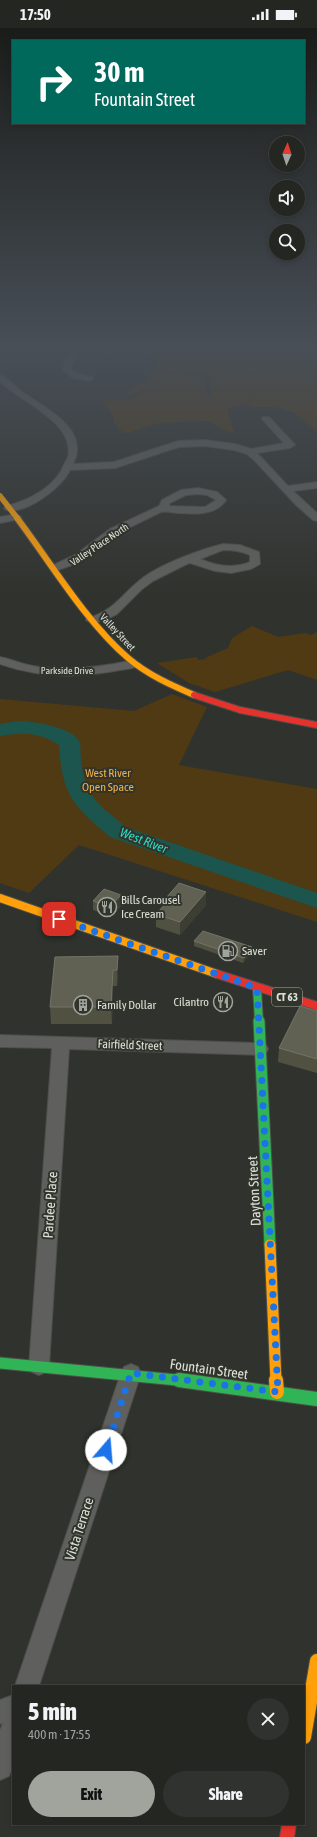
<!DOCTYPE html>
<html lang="en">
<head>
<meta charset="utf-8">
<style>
  :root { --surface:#242622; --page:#30322f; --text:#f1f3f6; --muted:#a3a5a5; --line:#414340; --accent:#a0a49d }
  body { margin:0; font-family:"Asap Condensed",sans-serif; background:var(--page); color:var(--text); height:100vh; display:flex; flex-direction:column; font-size:15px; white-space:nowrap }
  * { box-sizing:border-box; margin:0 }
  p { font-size:13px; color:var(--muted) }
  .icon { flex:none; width:22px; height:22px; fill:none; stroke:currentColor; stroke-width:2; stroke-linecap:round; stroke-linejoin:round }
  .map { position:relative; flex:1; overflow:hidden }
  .side { position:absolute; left:12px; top:1657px; width:293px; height:140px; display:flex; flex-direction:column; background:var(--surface); border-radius:0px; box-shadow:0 2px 6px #0003,0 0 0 1px var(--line) }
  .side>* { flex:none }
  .banner { position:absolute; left:12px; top:12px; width:293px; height:84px; border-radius:0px; box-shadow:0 2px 6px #0003,0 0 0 1px var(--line); background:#00695c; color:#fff; overflow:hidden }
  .needle { width:26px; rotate:3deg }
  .fabs { position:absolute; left:269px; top:108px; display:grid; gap:8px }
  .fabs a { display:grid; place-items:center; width:36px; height:36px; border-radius:50%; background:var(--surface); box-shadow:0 2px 6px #0003,0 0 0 1px var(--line); font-size:20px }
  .pin { position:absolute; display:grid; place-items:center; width:34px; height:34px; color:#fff; margin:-17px; border-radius:8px; box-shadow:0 2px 6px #0006 }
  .me { position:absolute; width:44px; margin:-22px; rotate:18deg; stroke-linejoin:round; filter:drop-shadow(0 0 3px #0008) }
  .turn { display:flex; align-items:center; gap:14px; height:84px; padding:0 16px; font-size:18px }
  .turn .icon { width:52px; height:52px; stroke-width:2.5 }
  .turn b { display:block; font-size:28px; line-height:34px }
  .round { display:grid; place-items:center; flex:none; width:42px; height:42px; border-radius:21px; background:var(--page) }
  .overview { display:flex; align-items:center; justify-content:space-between; height:68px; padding:0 16px }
  h1 { font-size:24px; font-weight:800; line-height:30px }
  .action { display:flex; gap:8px; margin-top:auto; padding:8px 16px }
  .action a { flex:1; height:46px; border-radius:24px; background:var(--accent); color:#111; font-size:16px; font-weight:800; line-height:46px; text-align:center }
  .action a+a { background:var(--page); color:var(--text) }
  .status { display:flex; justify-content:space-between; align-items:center; height:28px; padding:0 20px; background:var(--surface); direction:ltr }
  .status svg { height:11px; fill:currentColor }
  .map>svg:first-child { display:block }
</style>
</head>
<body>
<div class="status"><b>17:50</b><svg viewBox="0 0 49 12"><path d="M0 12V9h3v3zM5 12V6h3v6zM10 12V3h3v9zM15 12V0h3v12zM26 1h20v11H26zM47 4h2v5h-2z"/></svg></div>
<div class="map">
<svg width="317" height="1809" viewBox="0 0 317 1809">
  <rect width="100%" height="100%" fill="#30322d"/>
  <g fill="#503a13" fill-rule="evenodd">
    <path d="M147,317H317V404L295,385L276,379H253L243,376L228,380L229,388L234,404C223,406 216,394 206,393L160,395L127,405H123L114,395V388L102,373L134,370L170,347L143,363L127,368L128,363L150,350L155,336L150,328L146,326ZM185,345L201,346L210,349L211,367L207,368L204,350Z"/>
    <polygon points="252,598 278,609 305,605 311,607 317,604 317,652 288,642 215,664 189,655 157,635 197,629 198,632 206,631 205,630 228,620 232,610"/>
    <polygon points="172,666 207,679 179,737 317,761 317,894 79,817 29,865 0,855 0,671 134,683"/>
  </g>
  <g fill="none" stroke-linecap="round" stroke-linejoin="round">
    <path fill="#1b554d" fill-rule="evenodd" d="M18,693C33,693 74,699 80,715C81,719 80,726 81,730C82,740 83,751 88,760C95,776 113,788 126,799L317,865V880L110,809C73,778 62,767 59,717C40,704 21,704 0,708V696Z"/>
    <defs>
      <g id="street">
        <polygon points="73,317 81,317 80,319 111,320 115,322 111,324 78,323 71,341 79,346 92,349 93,351 89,353 73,350 63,342 65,333"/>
        <path d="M0,347C8,349 15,359 22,364C45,380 91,401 73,436L114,434L178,413L205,412L235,416L251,421L284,415L262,391L263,389H269L295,417L290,420L257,425L288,458L317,454V460L293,463L317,485V493L313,492L296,477L255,433L247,426L234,422L205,418L179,419L115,440L70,442C62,459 26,487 6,482L4,480L6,478C26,473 50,462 61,443C63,438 66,433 68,429C76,395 20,373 0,354Z"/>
        <path d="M198,460L217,464L226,472C216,488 193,486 177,485C171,484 166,483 161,484L118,505L75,536L55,543L50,540L51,538L75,527L110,501L159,478L162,472L181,462ZM198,466L207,467L216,472L205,479L169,478L170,475L186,467Z"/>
        <polygon points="16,486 21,489 20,491 0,495 0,489"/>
        <path d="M223,516L240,517L259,524L260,536L251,541L231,545L215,543L190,535L187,536L153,553L141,562L117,586L105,592L92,595L86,592L88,590C116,582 122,565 144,549C164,535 199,522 223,516ZM223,522C233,522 241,523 250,527V534C233,541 216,538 200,531Z"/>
        <path d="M0,629C11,631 21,636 33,638C66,644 101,639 134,632L140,636C136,641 126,641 120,642C80,650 39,650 0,636Z"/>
        <polygon points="0,1007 260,1015 266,1017 268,1021 266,1025 260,1027 69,1021 49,1338 46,1344 39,1347 32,1344 29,1338 52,1020 0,1019"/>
        <polygon points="131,1336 138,1339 141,1345 39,1658 15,1658 121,1345 124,1339"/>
        <polygon points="13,1667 13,1738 9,1748 0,1752 0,1702 3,1695 0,1696 0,1672"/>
      </g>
      <polyline id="fast-far2" points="257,960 259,994"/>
      <g id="fast-far1">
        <polyline points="259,993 270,1217"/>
        <polyline points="0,1335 187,1353"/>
      </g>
      <polyline id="fast" points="179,1352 317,1371"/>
      <polyline id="slow-far4" points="0,468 18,491"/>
      <path id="slow-far3" d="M17,490C51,535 86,594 128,630C148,647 171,657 194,667"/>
      <polyline id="slow-far2" points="0,870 217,946"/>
      <polyline id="slow-far1" points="270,1217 276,1353"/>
      <g id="slow">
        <polyline points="276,1352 277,1364"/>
        <polyline points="304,1709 317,1633"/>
      </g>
      <polyline id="jam-far2" points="194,667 240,682 317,697"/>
      <polyline id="jam-far1" points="217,946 317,978"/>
      <polyline id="jam" points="287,1809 289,1796"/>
    </defs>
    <use href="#street" stroke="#4c4e49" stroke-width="2"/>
    <use href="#fast-far2" stroke="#4c4e49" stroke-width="10"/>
    <use href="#fast-far1" stroke="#4c4e49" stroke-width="13"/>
    <use href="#fast" stroke="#4c4e49" stroke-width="16"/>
    <use href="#slow-far4" stroke="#4c4e49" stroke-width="6"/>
    <use href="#slow-far3" stroke="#4c4e49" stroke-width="8"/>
    <use href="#slow-far2" stroke="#4c4e49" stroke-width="10"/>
    <use href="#slow-far1" stroke="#4c4e49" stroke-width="13"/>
    <use href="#slow" stroke="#4c4e49" stroke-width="16"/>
    <use href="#jam-far2" stroke="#4c4e49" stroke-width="8"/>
    <use href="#jam-far1" stroke="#4c4e49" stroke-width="10"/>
    <use href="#jam" stroke="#4c4e49" stroke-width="16"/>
    <use href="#street" fill="#5f605d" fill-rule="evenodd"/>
    <use href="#fast-far2" stroke="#30b455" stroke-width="8"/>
    <use href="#fast-far1" stroke="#30b455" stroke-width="11"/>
    <use href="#fast" stroke="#30b455" stroke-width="14"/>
    <use href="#slow-far4" stroke="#ff9f0a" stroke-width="5.5"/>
    <use href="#slow-far3" stroke="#ff9f0a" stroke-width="6"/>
    <use href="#slow-far2" stroke="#ff9f0a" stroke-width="8"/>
    <use href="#slow-far1" stroke="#ff9f0a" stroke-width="11"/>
    <use href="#slow" stroke="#ff9f0a" stroke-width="14"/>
    <use href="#jam-far2" stroke="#e5322d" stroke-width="6"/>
    <use href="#jam-far1" stroke="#e5322d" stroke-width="8"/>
    <use href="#jam" stroke="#e5322d" stroke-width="14"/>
  </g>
  <g fill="#515142">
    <polygon points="166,870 206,877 180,907 156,899 156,886 166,875"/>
    <polygon points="93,873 122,877 111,888 93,882"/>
    <polygon points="194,913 252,919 252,924 243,935 194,918"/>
    <polygon points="118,928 118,944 117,958 113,958 112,996 51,996 50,979"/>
    <polygon points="317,983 317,1045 278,1034 279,1020"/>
  </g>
  <g fill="#3d3e33">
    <polygon points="206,864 206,877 180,907 180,894"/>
    <polygon points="121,867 122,877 111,888 110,879"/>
    <polygon points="252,919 252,924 243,935 244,930"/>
    <polygon points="118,928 118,944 117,958 117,942"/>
    <polygon points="113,942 113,958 112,996 111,979"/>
  </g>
  <g fill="#606053" stroke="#737468">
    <polygon points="179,855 206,864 180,894 156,886 170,871 166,870"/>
    <polygon points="104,861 121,867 110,879 93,873"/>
    <polygon points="203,903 252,919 244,930 194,913"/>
    <polygon points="118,928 117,942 113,942 111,979 50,979 55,929"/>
    <polygon points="300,978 317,983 317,1031 279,1020"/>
  </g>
  <linearGradient id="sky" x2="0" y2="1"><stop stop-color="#1a1c19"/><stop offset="0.56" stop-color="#484f57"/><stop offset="1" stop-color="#484f57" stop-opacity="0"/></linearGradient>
  <rect width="317" height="570" fill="url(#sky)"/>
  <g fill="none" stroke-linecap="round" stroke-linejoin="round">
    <polyline stroke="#1a73e8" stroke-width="7" stroke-dasharray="0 12.6" points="59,891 257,960 278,1364 131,1345 106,1422"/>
  </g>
  <defs>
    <symbol id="restaurant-ring" viewBox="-11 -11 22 22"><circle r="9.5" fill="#30342b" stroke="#a0a49d" stroke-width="1.5"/><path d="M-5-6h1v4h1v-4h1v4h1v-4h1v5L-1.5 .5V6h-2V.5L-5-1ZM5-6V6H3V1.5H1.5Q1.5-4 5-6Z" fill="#a0a49d"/></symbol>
    <symbol id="fuel-ring" viewBox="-11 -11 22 22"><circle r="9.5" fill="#30342b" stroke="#a0a49d" stroke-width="1.5"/><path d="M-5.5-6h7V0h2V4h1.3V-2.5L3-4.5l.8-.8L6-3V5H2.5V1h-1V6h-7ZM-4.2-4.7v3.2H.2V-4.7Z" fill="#a0a49d"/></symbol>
    <symbol id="building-ring" viewBox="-11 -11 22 22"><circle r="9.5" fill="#30342b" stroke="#a0a49d" stroke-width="1.5"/><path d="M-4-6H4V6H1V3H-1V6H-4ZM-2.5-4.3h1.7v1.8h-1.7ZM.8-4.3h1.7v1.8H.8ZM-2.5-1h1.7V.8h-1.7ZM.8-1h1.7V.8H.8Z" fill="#a0a49d"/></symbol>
  </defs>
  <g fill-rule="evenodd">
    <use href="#restaurant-ring" x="96" y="868" width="22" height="22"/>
    <use href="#fuel-ring" x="217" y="912" width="22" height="22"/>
    <use href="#restaurant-ring" x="212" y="963" width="22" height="22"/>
    <use href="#building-ring" x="72" y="966" width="22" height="22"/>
  </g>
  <g text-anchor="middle" stroke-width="4" stroke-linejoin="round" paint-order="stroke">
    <g font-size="10" fill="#dde1da" stroke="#30342b">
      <text transform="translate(99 516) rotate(-34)" y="4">Valley Place North</text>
      <text transform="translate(118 604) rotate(47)" y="4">Valley Street</text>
      <text x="67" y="646">Parkside Drive</text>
    </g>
    <rect fill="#30342b" stroke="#a9ada6" stroke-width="1" x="272" y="960" width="30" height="18" rx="3"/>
    <g font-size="11" font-weight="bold" fill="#dde1da">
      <text x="287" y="973">CT 63</text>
    </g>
    <g font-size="12" fill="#f1b24c" stroke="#30342b">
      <text x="108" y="749">West River<tspan x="108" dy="14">Open Space</tspan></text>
    </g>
    <g font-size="12" fill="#dde1da" stroke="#30342b" text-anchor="start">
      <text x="121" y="876">Bills Carousel<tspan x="121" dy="14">Ice Cream</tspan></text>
      <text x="242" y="927">Saver</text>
      <text x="209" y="978" text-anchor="end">Cilantro</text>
      <text x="97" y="981">Family Dollar</text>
    </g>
    <g font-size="12" fill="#dde1da" stroke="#30342b">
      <text transform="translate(130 1017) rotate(2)" y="4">Fairfield Street</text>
    </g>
    <g font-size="13" font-style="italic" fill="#2adcc7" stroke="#30342b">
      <text transform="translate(144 812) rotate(21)" y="5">West River</text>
    </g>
    <g font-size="14" fill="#dde1da" stroke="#30342b">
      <text transform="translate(254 1163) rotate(-93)" y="5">Dayton Street</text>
      <text transform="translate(50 1177) rotate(-86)" y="5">Pardee Place</text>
      <text transform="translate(209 1341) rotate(8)" y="5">Fountain Street</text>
      <text transform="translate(79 1501) rotate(-72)" y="5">Vista Terrace</text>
    </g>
  </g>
</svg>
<div class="fabs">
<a><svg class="needle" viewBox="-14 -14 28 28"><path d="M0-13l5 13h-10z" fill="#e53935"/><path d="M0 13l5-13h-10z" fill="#a3a5a5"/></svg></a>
<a><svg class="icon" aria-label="sound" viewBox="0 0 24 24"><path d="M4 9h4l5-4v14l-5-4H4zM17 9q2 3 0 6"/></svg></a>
<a><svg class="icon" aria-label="search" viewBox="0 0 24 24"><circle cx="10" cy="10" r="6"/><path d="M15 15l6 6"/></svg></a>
</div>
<div class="pin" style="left:59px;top:891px;background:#d93025"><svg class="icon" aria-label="arrive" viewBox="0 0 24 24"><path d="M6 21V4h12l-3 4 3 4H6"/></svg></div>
<svg class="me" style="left:106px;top:1422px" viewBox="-20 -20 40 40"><circle r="19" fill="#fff"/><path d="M0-13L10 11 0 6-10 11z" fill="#1a73e8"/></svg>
<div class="banner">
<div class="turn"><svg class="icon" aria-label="right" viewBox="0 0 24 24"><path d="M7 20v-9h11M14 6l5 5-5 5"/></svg><div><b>30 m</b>Fountain Street</div></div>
</div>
<section class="side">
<div class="overview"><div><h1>5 min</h1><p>400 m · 17:55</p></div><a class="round"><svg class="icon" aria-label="close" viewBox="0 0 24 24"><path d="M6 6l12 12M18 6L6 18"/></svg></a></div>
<div class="action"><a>Exit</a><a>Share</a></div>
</section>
</div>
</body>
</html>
